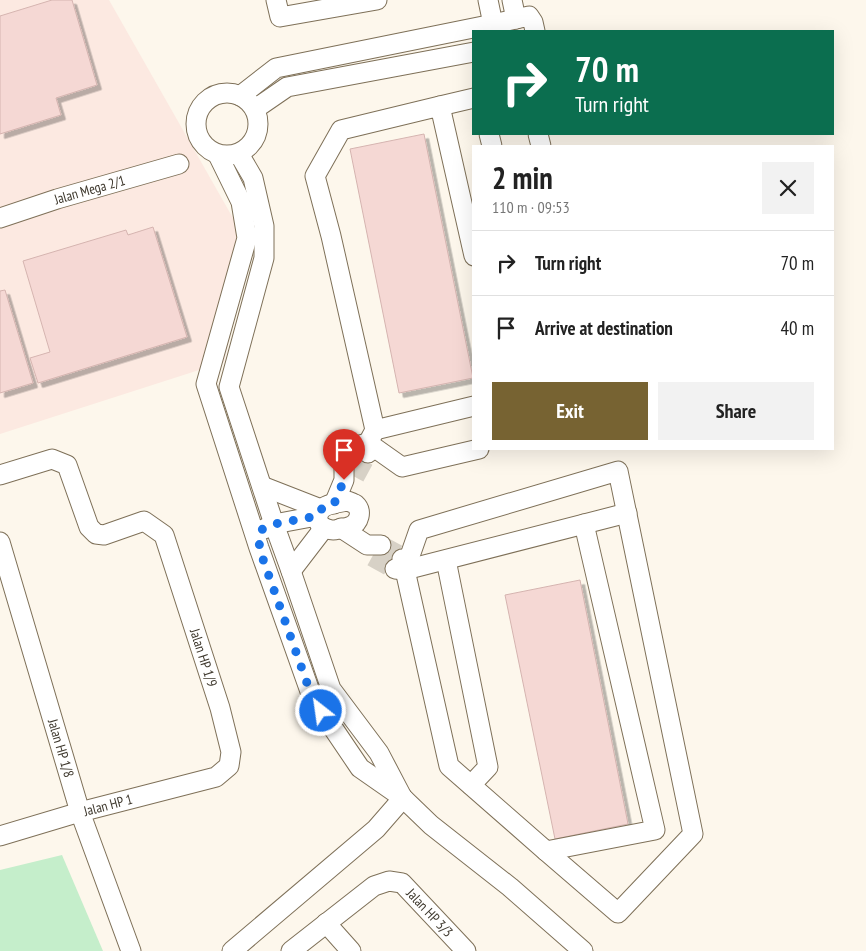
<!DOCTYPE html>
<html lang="en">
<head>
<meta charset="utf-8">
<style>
  :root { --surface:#fff; --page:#f2f2f2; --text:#222; --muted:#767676; --line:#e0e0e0; --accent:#776332 }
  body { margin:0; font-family:"PT Sans Narrow",sans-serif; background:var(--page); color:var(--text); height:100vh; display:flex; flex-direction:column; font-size:19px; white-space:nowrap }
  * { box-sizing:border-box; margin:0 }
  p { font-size:16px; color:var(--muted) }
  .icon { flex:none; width:28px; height:28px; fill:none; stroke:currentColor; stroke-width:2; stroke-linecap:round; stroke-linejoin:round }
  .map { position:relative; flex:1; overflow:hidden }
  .details { position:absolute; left:472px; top:145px; width:362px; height:305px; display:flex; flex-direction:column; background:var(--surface); border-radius:0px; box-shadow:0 5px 20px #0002 }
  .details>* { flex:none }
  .hud { position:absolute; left:472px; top:30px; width:362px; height:105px; border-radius:0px; box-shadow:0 5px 20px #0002; background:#0b6e4f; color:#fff; overflow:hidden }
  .pin { position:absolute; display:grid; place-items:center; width:42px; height:42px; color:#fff; margin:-51px -21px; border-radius:50% 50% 50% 0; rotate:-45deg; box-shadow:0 0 5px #0007 }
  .pin .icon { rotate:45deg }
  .me { position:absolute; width:55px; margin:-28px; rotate:330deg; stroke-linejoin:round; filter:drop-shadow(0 0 4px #0008) }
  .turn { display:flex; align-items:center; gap:18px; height:105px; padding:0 20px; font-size:22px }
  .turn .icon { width:65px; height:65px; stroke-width:2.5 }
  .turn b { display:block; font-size:35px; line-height:42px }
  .round { display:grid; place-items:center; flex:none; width:52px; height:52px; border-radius:0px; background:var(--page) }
  .summary { display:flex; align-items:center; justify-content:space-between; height:85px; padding:0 20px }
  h1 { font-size:30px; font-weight:700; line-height:38px }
  .primary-button { display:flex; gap:10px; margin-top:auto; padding:10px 20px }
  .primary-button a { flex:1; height:58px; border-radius:0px; background:var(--accent); color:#fff; font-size:20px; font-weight:700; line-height:58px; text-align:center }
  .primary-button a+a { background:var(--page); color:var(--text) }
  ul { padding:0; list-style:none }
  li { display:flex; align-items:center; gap:15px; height:65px; padding:0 20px; border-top:1px solid var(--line) }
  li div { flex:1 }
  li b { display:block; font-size:19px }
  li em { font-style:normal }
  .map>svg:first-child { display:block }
</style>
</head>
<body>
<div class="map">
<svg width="866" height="951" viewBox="0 0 866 951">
  <defs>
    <filter id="shadow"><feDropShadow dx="4.5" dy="4.5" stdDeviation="0" flood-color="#0004"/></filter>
  </defs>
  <rect width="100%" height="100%" fill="#fdf7ec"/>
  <polygon fill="#fce9e1" points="0,0 109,0 250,248 224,362 0,434"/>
  <polygon fill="#c5eecb" points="62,855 103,951 0,951 0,870"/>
  <g fill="#f5d8d4" stroke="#d5b4b0" filter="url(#shadow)">
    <polygon points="52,0 72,0 97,85 56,98 61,115 0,134 0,16"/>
    <polygon points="424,134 473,378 399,393 350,149"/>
    <polygon points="153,227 187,337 38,383 30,358 50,352 23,261 126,230 128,235"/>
    <polygon points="5,290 33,383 0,393 0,291"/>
    <polygon points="580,580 628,824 555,839 505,595"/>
  </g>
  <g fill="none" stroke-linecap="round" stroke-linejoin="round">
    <g stroke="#d7d1c6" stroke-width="19" stroke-dasharray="19 9" stroke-linecap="butt">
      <polyline points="344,469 357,446"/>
      <polyline points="355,477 368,453"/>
      <polyline points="381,545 401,556"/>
      <polyline points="372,557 394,569"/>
    </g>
    <defs>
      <g id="minor">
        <polyline points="276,0 280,17 377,0"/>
        <polyline points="488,0 493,24"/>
        <polyline points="512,0 516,19"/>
        <circle cx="227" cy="124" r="31"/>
        <polyline points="240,96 276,68 493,24 529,16 533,22 535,31"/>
        <polyline points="440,106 474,98"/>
        <polyline points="255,109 287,87 474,52"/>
        <polyline points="489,134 492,146"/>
        <polyline points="538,134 541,146"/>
        <polyline points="239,154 253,178 264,226 264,258 229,387 274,524 291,571 331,689 379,753 401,795"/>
        <polyline points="218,155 241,202 247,238 206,384 259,548 312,697 360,768 403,798 431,825 510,887 583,951"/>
        <path id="s1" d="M0,218L57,199L179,164"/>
        <polyline points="375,430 474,406"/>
        <polyline points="360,445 368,443 402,467 479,449"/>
        <polyline points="368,453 368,443 375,430 331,236 315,176 341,130 440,106 474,256"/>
        <path id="s2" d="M0,475L52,459L67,465L89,527L96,534L104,535L144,521L164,535L220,708L231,752L229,766L216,777L80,812L0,836"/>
        <polyline points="262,486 321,509"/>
        <path d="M348,501C349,501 354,504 355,504C363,511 359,523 351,526C347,528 343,528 339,529C335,530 333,531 328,529C323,528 318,524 318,519C316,504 337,503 348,501Z"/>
        <polyline points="334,504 344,480 344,469"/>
        <polyline points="341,528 367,545 381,545"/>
        <polyline points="264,529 274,524 317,516"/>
        <path id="s3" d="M0,542L80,812L131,951"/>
        <polyline points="402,559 405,570 449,766 546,851 655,830 584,524"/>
        <polyline points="446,560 488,767 471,785"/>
        <polyline points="395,569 405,570 627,513"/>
        <polyline points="405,570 419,530 618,471 693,834 618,913 546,851"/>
        <polyline points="291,571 324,528"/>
        <polyline points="326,923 351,951"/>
        <polyline points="232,951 376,829 403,798"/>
        <path id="s4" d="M291,951L374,886L389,881L402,883L466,951"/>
      </g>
    </defs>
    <use href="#minor" stroke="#7e7058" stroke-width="21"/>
    <use href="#minor" stroke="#fff" stroke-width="19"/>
  </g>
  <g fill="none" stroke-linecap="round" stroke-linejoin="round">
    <path stroke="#1a73e8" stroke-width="9" stroke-dasharray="0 16.2" d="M321,711L312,697L259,548L261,530L274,524L317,516C321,508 325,505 334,504L344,480"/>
  </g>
  <g text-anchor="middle" stroke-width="5" stroke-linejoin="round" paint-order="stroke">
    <g font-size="14" fill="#3f392e" stroke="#fff">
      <text dy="5" stroke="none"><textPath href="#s1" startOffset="94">Jalan Mega 2/1</textPath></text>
      <text dy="5" stroke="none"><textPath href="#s2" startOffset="350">Jalan HP 1/9</textPath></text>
      <text dy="5" stroke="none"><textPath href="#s3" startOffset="215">Jalan HP 1/8</textPath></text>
      <text transform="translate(108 805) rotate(-15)" y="5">Jalan HP 1</text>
      <text dy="5" stroke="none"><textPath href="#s4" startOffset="175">Jalan HP 3/3</textPath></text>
    </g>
  </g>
</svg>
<div class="pin" style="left:344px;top:480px;background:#d93025"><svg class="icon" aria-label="arrive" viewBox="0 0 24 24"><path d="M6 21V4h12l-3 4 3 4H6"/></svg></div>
<svg class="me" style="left:321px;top:711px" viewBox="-20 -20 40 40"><circle r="17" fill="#1a73e8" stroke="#fff" stroke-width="3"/><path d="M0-11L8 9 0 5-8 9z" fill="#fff"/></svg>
<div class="hud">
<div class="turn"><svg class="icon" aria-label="right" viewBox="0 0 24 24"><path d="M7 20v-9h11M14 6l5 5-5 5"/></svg><div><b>70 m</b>Turn right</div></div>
</div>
<section class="details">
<div class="summary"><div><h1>2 min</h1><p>110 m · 09:53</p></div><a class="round"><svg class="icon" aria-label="close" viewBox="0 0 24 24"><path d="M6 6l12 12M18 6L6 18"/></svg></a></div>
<ul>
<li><svg class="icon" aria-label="right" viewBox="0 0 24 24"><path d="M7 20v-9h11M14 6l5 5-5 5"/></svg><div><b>Turn right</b></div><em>70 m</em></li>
<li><svg class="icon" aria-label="arrive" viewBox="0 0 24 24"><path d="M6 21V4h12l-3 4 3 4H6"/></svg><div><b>Arrive at destination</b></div><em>40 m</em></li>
</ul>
<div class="primary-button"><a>Exit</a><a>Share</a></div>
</section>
</div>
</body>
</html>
